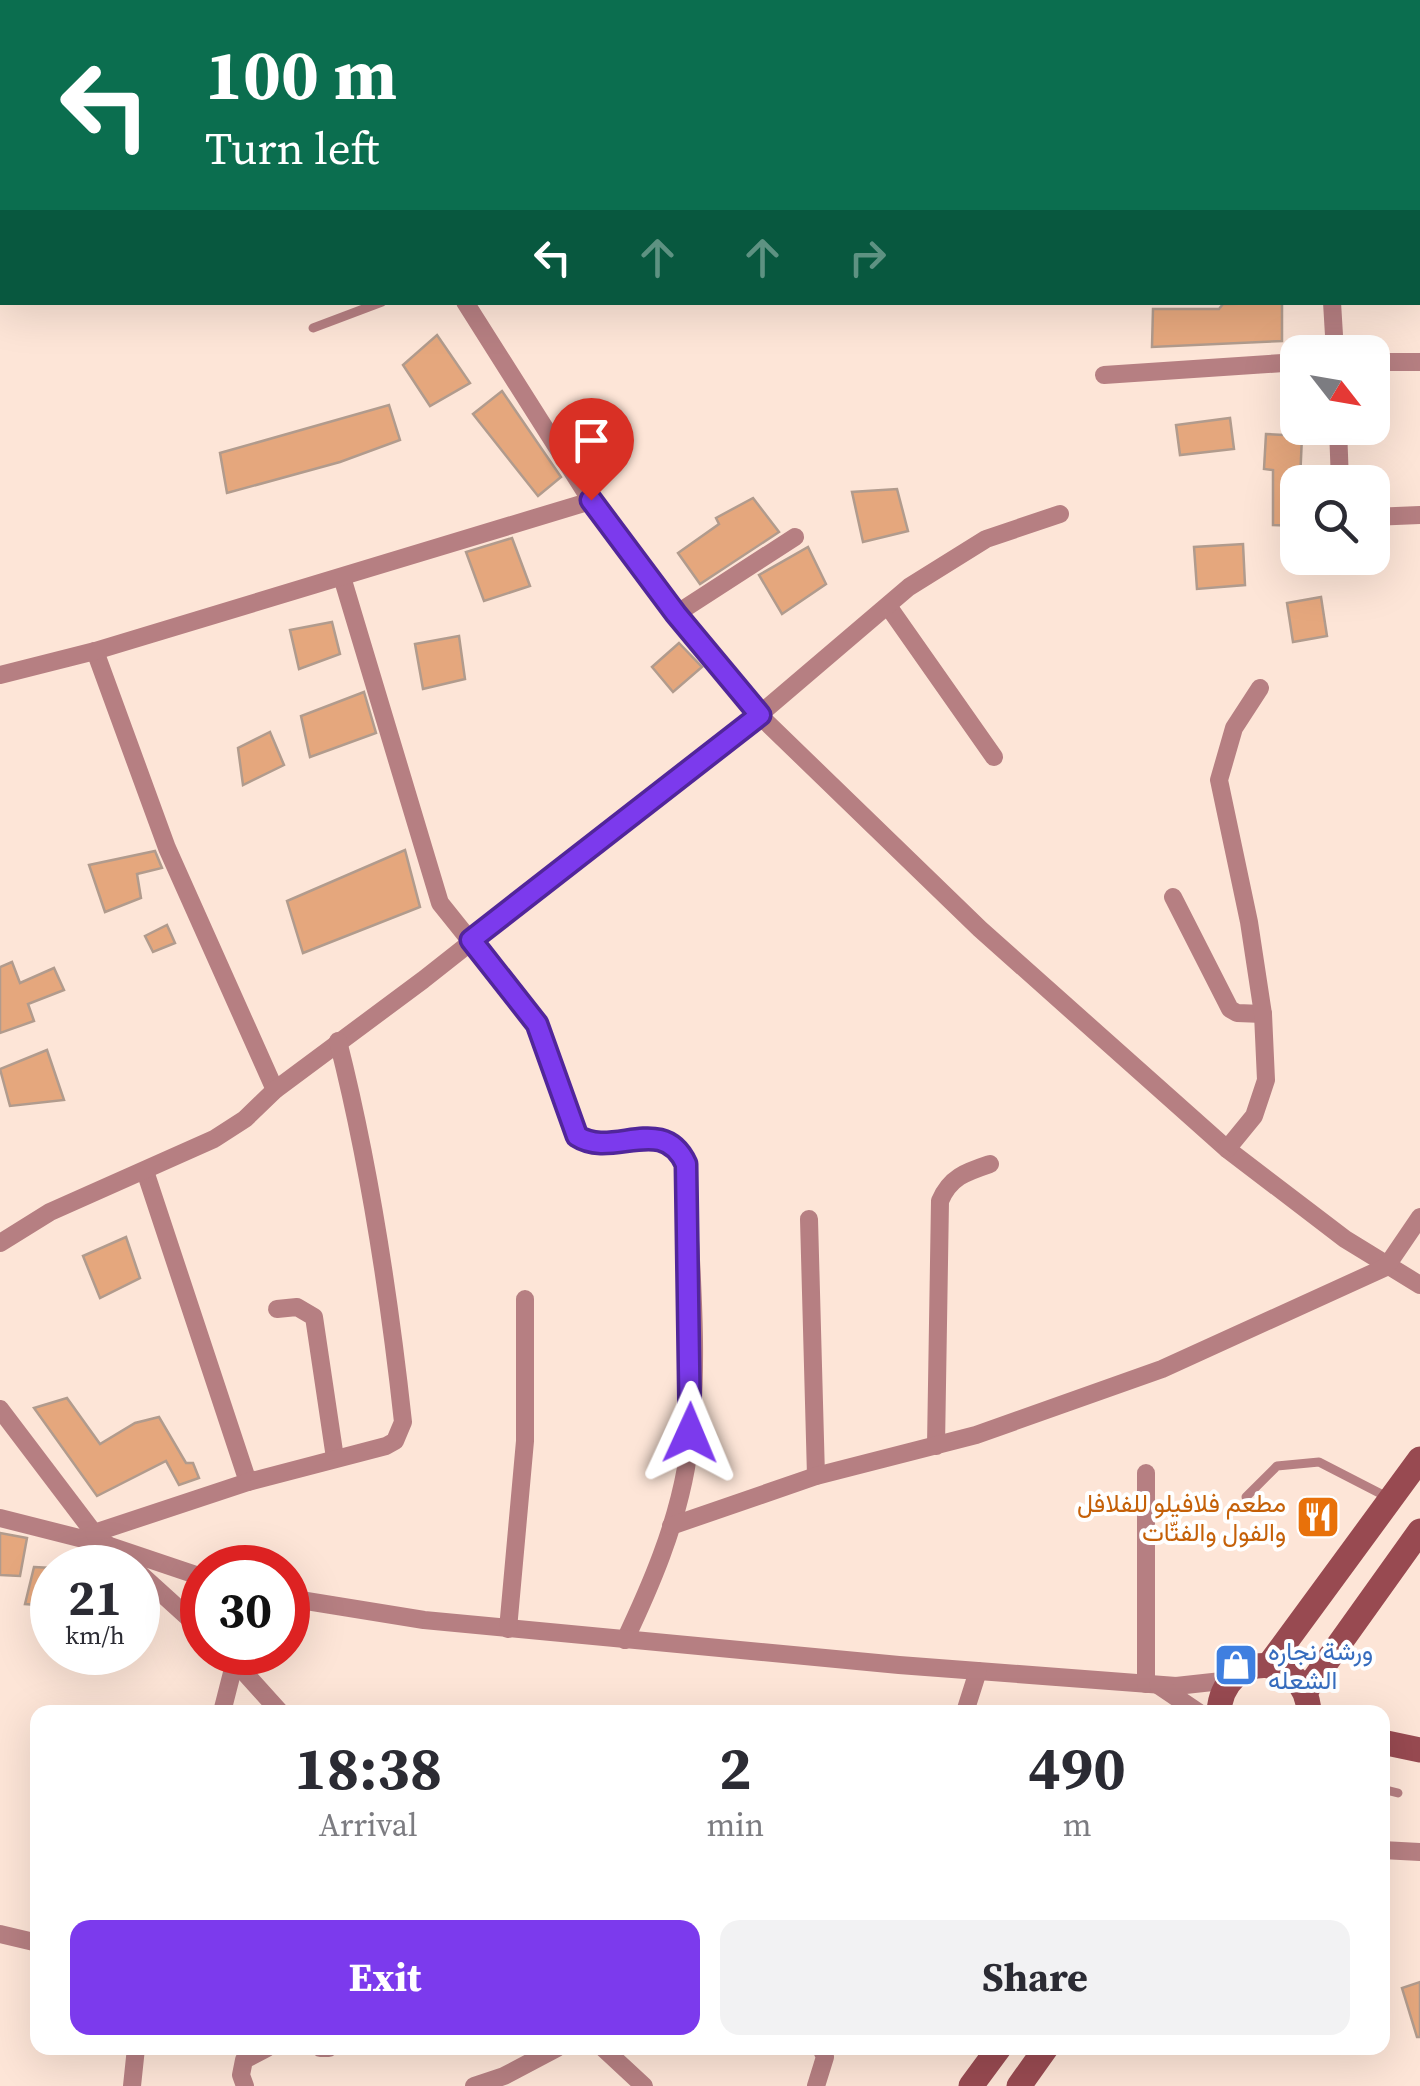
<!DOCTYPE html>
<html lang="en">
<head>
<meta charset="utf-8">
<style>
  :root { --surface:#fff; --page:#f2f2f3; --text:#2b2b33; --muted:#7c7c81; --accent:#7c3aed }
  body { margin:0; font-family:"Source Serif 4",Vazirmatn,serif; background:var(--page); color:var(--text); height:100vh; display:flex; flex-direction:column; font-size:38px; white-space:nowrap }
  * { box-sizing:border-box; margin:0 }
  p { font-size:32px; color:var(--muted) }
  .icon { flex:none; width:55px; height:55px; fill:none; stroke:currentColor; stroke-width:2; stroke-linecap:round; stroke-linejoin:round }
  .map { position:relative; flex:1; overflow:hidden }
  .side { position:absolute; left:30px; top:1705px; width:1360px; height:350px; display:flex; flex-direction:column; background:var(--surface); border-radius:20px; box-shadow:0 10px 40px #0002 }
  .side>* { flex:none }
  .top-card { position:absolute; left:0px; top:0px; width:1420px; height:305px; box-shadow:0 10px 40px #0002; background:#0b6e4f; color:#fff; overflow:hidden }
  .needle { width:65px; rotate:121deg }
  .tools { position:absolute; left:1280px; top:335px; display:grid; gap:20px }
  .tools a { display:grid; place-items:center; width:110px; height:110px; border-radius:20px; background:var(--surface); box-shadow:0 10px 40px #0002; font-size:50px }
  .speed { position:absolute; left:30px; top:1545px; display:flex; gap:20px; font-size:50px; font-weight:700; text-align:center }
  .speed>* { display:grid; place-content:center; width:130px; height:130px; border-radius:50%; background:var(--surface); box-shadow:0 10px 40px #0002; line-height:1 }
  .speed small { font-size:25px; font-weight:400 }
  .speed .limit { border:15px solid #d22; background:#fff; color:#111 }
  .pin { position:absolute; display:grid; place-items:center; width:85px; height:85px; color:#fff; margin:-102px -42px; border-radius:50% 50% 50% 0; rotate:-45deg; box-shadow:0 0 10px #0007 }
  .pin .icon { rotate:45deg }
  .me { position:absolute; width:110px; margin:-55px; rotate:1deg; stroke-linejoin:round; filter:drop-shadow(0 0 8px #0008) }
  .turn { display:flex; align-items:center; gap:35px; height:210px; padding:0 40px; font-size:45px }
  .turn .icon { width:130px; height:130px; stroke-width:2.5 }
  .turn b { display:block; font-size:70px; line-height:85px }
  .lanes { display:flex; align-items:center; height:95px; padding:0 40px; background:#0003; justify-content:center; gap:50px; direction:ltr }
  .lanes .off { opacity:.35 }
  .eta { display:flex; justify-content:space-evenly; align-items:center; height:170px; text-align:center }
  .eta b { font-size:60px; font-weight:700; line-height:70px }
  .primary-button { display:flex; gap:20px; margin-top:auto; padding:20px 40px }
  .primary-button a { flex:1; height:115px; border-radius:20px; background:var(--accent); color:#fff; font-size:40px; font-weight:700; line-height:115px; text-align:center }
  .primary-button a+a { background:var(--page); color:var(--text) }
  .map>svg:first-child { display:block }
</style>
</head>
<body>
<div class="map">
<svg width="1420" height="2086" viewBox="0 0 1420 2086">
  <rect width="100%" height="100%" fill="#fde5d7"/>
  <g fill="#e5a77d" stroke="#b19b8d" stroke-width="2.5">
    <polygon points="1282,303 1282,341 1152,347 1153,309 1219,309 1223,304"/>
    <polygon points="437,335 470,383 430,406 403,365"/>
    <polygon points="502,391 561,477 538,496 473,414"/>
    <polygon points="389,405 400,440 340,462 227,493 220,453"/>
    <polygon points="1230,418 1234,449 1180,455 1176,425"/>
    <polygon points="1266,434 1302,436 1298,526 1273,525 1273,470 1264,469"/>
    <polygon points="897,489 908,531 863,542 852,492"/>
    <polygon points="753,498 779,532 700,584 678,553 719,524 716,518"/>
    <polygon points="512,538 530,586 484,601 466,552"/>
    <polygon points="1243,544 1245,585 1197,589 1194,547"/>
    <polygon points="808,547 826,584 782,614 759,575"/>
    <polygon points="1321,597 1327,636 1293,642 1287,603"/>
    <polygon points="332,622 340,654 299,669 290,630"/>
    <polygon points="459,636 465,679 423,689 415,644"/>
    <polygon points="679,643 702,667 673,692 652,667"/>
    <polygon points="364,692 376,733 310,757 301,716"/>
    <polygon points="270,732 284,765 243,785 238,748"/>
    <polygon points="405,850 420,907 303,953 287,901"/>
    <polygon points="155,851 162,868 137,874 141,898 105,912 89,865"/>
    <polygon points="167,925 175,943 153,952 145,936"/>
    <polygon points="12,962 20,983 54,968 64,990 28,1004 34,1021 0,1033 0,967"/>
    <polygon points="47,1050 64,1100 10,1106 0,1069"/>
    <polygon points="126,1237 140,1278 100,1298 83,1256"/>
    <polygon points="67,1398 100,1444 135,1423 159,1417 186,1463 193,1463 199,1478 179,1485 166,1461 97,1496 34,1408"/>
    <polygon points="0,1533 27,1538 20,1576 0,1575"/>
    <polygon points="34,1567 52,1568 52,1606 25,1604"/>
    <polygon points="1420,1982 1420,2037 1417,2037 1402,1988"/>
  </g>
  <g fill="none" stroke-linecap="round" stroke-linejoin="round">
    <g stroke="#b67f82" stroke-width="9">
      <polyline points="313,328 382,302"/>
      <polyline points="1246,1497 1277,1466 1319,1462 1389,1498"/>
      <polyline points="1382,1789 1398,1793"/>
    </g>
    <g stroke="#b67f82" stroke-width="18">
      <polyline points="35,0 40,2"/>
      <polyline points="947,0 947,2"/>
      <polyline points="1142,0 1142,2"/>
      <polyline points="1400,0 1401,2"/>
      <polyline points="274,2 278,0"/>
      <polyline points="1418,50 1420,57"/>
      <polyline points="1418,143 1420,141"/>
      <polyline points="1418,206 1420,208"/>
      <polyline points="465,302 591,501 676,614 759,715 980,929 1227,1149 1345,1239 1420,1285"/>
      <polyline points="1332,302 1335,352"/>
      <polyline points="1372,362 1420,362"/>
      <polyline points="1104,375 1298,362"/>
      <polyline points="1338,428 1340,482"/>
      <polyline points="1372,517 1420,515"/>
      <path d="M342,577L440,903L537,1024L572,1129C598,1169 660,1106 686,1164C690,1263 702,1369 686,1468C675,1529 651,1585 625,1640"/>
      <polyline points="888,606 994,757"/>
      <polyline points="676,614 795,537"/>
      <polyline points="95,651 167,848 275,1090"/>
      <polyline points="0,675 95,651 591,501"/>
      <polyline points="1173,897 1230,1009 1237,1013 1263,1014"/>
      <polyline points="1227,1149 1254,1116 1266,1080 1263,1014 1249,922 1219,780 1234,728 1260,688"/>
      <polyline points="145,1171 248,1482"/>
      <polyline points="809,1219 816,1476"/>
      <polyline points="0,1243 50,1212 214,1139 245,1119 275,1090 423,980 759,715 909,587 986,539 1060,514"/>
      <polyline points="277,1309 297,1307 314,1317 335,1458"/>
      <polyline points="0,1409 94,1533 133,1568"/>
      <path d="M936,1446L940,1201C950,1177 966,1172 990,1164"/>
      <polyline points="0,1518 107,1545 202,1577"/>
      <polyline points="671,1526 816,1476 976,1435 1162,1369 1386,1267 1420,1217"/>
      <path d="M94,1533L248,1482L386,1446L395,1441L403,1422C389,1294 370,1167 338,1041"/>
      <polyline points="138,1572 202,1630"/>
      <polyline points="288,1598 424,1620 899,1665 1176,1686 1231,1680"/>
      <polyline points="508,1629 525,1441 525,1299"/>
      <polyline points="226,1652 280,1712"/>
      <polyline points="1146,1684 1146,1473"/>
      <polyline points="1158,1685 1198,1712"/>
      <polyline points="222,1712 235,1661"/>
      <polyline points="965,1712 978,1671"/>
      <polyline points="1382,1850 1420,1852"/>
      <polyline points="0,1934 38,1943"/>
      <polyline points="320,2048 329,2048"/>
      <polyline points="603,2048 644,2086"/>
      <polyline points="132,2086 136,2048"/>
      <polyline points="245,2086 241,2075 244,2060 267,2048"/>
      <polyline points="474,2086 504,2076 557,2048"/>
      <polyline points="816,2086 825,2057 821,2048"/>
    </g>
    <g stroke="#984a51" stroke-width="25">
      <polyline points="1268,1666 1420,1459"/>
      <polyline points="1305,1692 1420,1531"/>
      <path d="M1219,1712C1223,1650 1305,1650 1309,1712"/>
      <polyline points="1382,1742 1420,1750"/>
      <polyline points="971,2086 999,2048"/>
      <polyline points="1019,2086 1046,2048"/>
    </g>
  </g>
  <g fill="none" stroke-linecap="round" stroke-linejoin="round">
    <defs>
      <path id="route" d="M591,500L676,614L760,715L471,940L537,1024L577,1136C612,1159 663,1113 686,1164L690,1433"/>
    </defs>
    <use href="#route" stroke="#51269a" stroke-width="25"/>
    <use href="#route" stroke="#7c3aed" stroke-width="18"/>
  </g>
  <defs>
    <symbol id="restaurant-square" viewBox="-11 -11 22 22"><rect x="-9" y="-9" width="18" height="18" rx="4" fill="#e8710a" stroke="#fff"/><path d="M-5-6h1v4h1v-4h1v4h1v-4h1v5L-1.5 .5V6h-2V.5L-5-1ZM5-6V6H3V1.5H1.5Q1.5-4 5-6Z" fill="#fff"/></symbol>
    <symbol id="shop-square" viewBox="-11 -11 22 22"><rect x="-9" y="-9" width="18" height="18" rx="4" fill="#3f7fe0" stroke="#fff"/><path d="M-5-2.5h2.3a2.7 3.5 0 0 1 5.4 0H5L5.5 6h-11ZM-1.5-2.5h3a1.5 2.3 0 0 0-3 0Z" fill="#fff"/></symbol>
  </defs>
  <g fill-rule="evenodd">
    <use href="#restaurant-square" x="1293" y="1492" width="50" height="50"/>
    <use href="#shop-square" x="1211" y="1640" width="50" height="50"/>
  </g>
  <g text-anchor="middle" stroke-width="8" stroke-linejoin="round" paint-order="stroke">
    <g font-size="25" fill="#c56008" stroke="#fff" text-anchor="end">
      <text x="1286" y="1512">مطعم فلافيلو للفلافل<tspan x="1286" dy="29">والفول والفتّات</tspan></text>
    </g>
    <g font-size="25" fill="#366cbe" stroke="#fff" text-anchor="start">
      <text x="1268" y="1660">ورشة نجاره<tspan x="1268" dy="29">الشعله</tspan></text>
    </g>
  </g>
</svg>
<div class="tools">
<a><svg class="needle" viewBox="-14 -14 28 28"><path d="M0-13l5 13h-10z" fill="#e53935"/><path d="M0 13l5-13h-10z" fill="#7c7c81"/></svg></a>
<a><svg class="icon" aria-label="search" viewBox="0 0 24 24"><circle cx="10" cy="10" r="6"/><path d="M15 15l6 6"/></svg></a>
</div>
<div class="speed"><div>21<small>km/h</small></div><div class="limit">30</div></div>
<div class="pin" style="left:591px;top:500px;background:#d93025"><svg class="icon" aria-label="arrive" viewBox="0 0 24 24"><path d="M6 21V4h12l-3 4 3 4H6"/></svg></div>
<svg class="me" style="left:690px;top:1433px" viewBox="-20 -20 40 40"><path d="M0-17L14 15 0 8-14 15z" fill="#7c3aed" stroke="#fff" stroke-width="4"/></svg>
<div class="top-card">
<div class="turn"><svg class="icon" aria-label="left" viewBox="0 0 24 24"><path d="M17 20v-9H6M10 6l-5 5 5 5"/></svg><div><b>100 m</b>Turn left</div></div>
<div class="lanes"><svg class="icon" aria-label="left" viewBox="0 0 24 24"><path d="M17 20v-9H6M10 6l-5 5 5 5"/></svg><svg class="icon off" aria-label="ahead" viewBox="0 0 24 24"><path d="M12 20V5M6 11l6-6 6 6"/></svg><svg class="icon off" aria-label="ahead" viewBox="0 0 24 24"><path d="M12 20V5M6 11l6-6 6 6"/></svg><svg class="icon off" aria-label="right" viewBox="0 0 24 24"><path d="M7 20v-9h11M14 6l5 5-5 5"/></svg></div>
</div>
<section class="side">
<div class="eta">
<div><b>18:38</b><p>Arrival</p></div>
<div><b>2</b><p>min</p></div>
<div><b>490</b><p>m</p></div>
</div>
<div class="primary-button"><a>Exit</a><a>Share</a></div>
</section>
</div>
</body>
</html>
